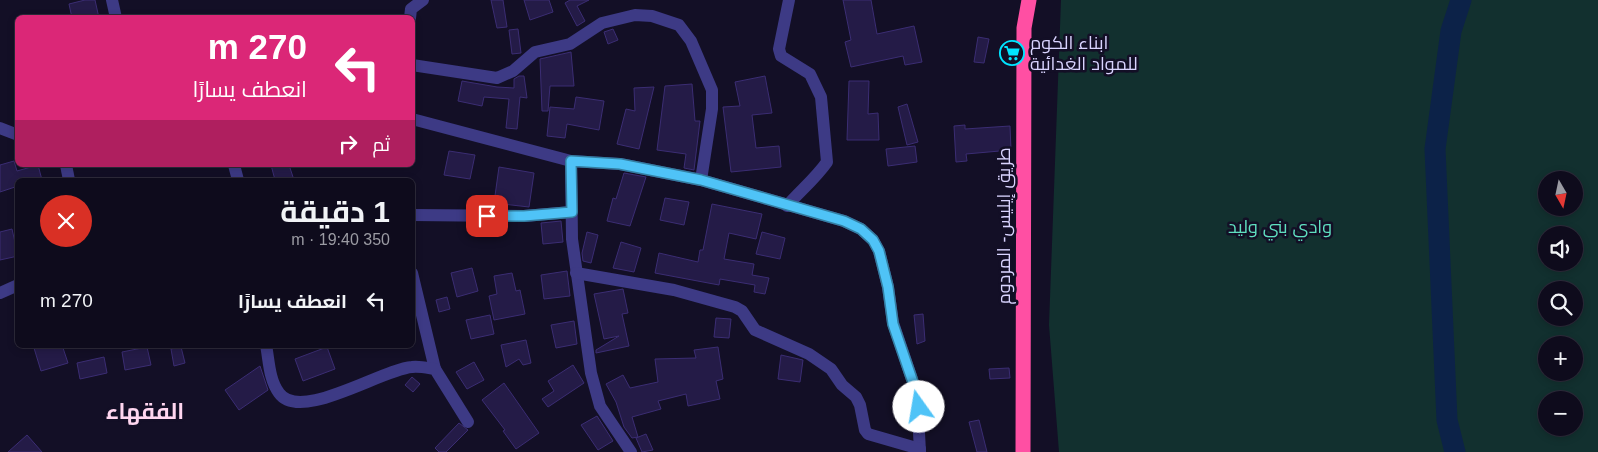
<!DOCTYPE html>
<html lang="ar">
<head>
<meta charset="utf-8">
<style>
  :root { --surface:#0e0b1c; --page:#1c1929; --text:#f1f3f6; --muted:#9b9ba3; --line:#2e2b3b }
  body { margin:0; font-family:Helvetica,Cairo,sans-serif; background:var(--page); color:var(--text); direction:rtl; height:100vh; display:flex; flex-direction:column; font-size:19px; white-space:nowrap }
  * { box-sizing:border-box; margin:0 }
  p { font-size:16px; color:var(--muted) }
  .icon { flex:none; width:28px; height:28px; fill:none; stroke:currentColor; stroke-width:2; stroke-linecap:round; stroke-linejoin:round }
  .map { position:relative; flex:1; overflow:hidden; direction:ltr }
  .drawer { position:absolute; left:15px; top:178px; width:400px; height:170px; display:flex; flex-direction:column; background:var(--surface); border-radius:8px; box-shadow:0 2px 8px #0003,0 0 0 1px var(--line); direction:rtl }
  .drawer>* { flex:none }
  .banner { position:absolute; left:15px; top:15px; width:400px; height:152px; border-radius:8px; box-shadow:0 2px 8px #0003,0 0 0 1px var(--line); direction:rtl; background:#db2777; color:#fff; overflow:hidden }
  .needle { width:32px; rotate:171deg }
  .fabs { position:absolute; left:1538px; top:171px; display:grid; gap:10px }
  .fabs a { display:grid; place-items:center; width:45px; height:45px; border-radius:50%; background:var(--surface); box-shadow:0 2px 8px #0003,0 0 0 1px var(--line); font-size:25px }
  .pin { position:absolute; display:grid; place-items:center; width:42px; height:42px; color:#fff; margin:-21px; border-radius:10px; box-shadow:0 2px 8px #0006 }
  .me { position:absolute; width:55px; margin:-28px; rotate:347deg; stroke-linejoin:round; filter:drop-shadow(0 0 4px #0008) }
  .turn { display:flex; align-items:center; gap:18px; height:105px; padding:0 25px; font-size:22px }
  .turn .icon { width:65px; height:65px; stroke-width:2.5 }
  .turn b { display:block; font-size:35px; line-height:42px }
  .then { display:flex; align-items:center; height:48px; padding:0 25px; background:#0003; gap:10px; font-size:19px }
  .round { display:grid; place-items:center; flex:none; width:52px; height:52px; border-radius:26px; background:var(--page) }
  .head { display:flex; align-items:center; justify-content:space-between; height:85px; padding:0 25px }
  h1 { font-size:30px; font-weight:700; line-height:38px }
  ul { padding:0; list-style:none }
  li { display:flex; align-items:center; gap:15px; height:75px; padding:0 25px }
  li div { flex:1 }
  li b { display:block; font-size:19px }
  li em { font-style:normal }
  .map>svg:first-child { display:block }
</style>
</head>
<body>
<div class="map">
<svg width="1598" height="452" viewBox="0 0 1598 452">
  <rect width="100%" height="100%" fill="#130f26"/>
  <path fill="#12302f" fill-rule="evenodd" d="M1061,0H1598V452H1059L1049,325ZM1546,180H1574V208H1546ZM1546,235H1574V262H1546ZM1546,290H1574V318H1546ZM1546,345H1574V372H1546ZM1546,400H1574V428H1546Z"/>
  <g fill="none" stroke-linecap="round" stroke-linejoin="round">
    <polyline stroke="#0c2248" stroke-width="21" points="1455,452 1447,420 1435,149 1451,31 1461,0"/>
  </g>
  <g fill="#241b47" stroke="#3b2d73">
    <polygon points="85,0 95,0 99,18 72,18 69,4"/>
    <polygon points="491,0 503,0 507,27 497,28"/>
    <polygon points="524,0 549,0 553,12 530,20"/>
    <polygon points="570,0 589,0 577,6 585,21 577,26 565,3"/>
    <polygon points="843,0 871,0 877,34 914,26 922,62 905,65 903,56 851,67 845,42 851,40"/>
    <polygon points="518,29 521,53 512,54 509,30"/>
    <polygon points="613,29 618,40 608,44 604,32"/>
    <polygon points="978,37 989,39 984,63 974,62"/>
    <polygon points="571,52 574,86 550,86 548,111 542,111 540,59"/>
    <polygon points="519,76 524,76 527,98 520,97 517,129 506,128 509,99 484,97 482,106 458,101 462,81 497,87 514,88 514,79"/>
    <polygon points="765,76 772,113 752,115 756,148 779,146 781,167 731,172 723,107 740,106 735,82"/>
    <polygon points="849,81 869,81 868,114 878,113 879,140 847,140"/>
    <polygon points="692,84 695,121 700,121 694,170 684,168 686,154 657,150 665,86"/>
    <polygon points="654,87 639,149 617,144 626,109 635,111 634,88"/>
    <polygon points="576,97 604,101 599,130 567,124 565,138 547,136 550,107 574,109"/>
    <polygon points="907,104 918,142 907,145 898,107"/>
    <polygon points="965,125 965,129 1010,126 1011,150 966,154 967,161 956,162 954,126"/>
    <polygon points="915,146 917,162 888,166 886,149"/>
    <polygon points="449,151 475,155 470,179 444,175"/>
    <polygon points="14,161 17,171 38,165 42,180 18,180 18,186 0,192 0,165"/>
    <polygon points="271,165 289,165 294,180 275,180"/>
    <polygon points="499,167 534,173 529,207 494,203"/>
    <polygon points="624,173 646,177 630,226 607,221 613,198 616,199"/>
    <polygon points="665,198 689,202 684,225 660,220"/>
    <polygon points="712,204 762,214 756,239 729,233 724,259 754,264 752,275 769,278 765,294 754,292 755,285 720,279 719,285 655,273 659,253 698,262 700,250 703,250"/>
    <polygon points="561,221 563,242 543,244 541,223"/>
    <polygon points="12,229 18,256 0,260 0,232"/>
    <polygon points="587,232 598,235 591,263 583,261 582,253"/>
    <polygon points="762,232 785,238 780,259 756,254"/>
    <polygon points="621,242 641,248 634,272 613,268"/>
    <polygon points="472,268 478,291 457,297 451,273"/>
    <polygon points="567,271 570,296 544,299 541,275"/>
    <polygon points="512,273 516,291 520,290 525,314 494,320 489,296 497,294 494,276"/>
    <polygon points="623,289 628,313 622,314 629,346 596,353 596,350 619,336 604,339 594,294"/>
    <polygon points="447,297 450,309 439,312 436,300"/>
    <polygon points="923,314 925,341 917,344 914,315"/>
    <polygon points="490,315 494,334 471,339 466,320"/>
    <polygon points="716,318 731,319 729,338 714,337"/>
    <polygon points="574,321 577,344 556,348 551,325"/>
    <polygon points="526,340 531,363 523,365 519,359 506,367 501,345"/>
    <polygon points="44,345 62,345 68,363 41,371 34,348"/>
    <polygon points="147,347 151,365 125,370 122,352"/>
    <polygon points="181,347 185,363 174,366 171,349"/>
    <polygon points="327,347 335,369 303,381 295,359"/>
    <polygon points="718,347 723,379 716,381 720,399 688,406 686,394 658,401 661,409 632,417 638,437 632,438 624,427 616,402 606,384 623,375 630,388 658,382 655,359 696,358 694,350"/>
    <polygon points="781,355 803,360 800,382 778,379"/>
    <polygon points="104,357 107,373 80,379 77,363"/>
    <polygon points="474,362 484,380 467,389 456,372"/>
    <polygon points="573,365 584,383 548,407 542,399 554,391 548,381"/>
    <polygon points="260,366 268,390 239,410 225,390"/>
    <polygon points="1009,368 1010,378 990,379 989,369"/>
    <polygon points="412,377 420,384 413,392 405,385"/>
    <polygon points="504,383 539,433 516,449 503,431 505,430 482,400"/>
    <polygon points="597,416 613,441 598,450 581,425"/>
    <polygon points="979,420 987,452 977,452 969,422"/>
    <polygon points="459,423 468,430 446,452 439,452 435,448"/>
    <polygon points="646,434 653,450 642,452 636,438"/>
    <polygon points="27,435 42,452 8,452"/>
  </g>
  <g fill="none" stroke-linecap="round" stroke-linejoin="round">
    <g stroke="#3d3a85" stroke-width="12">
      <polyline points="112,0 116,18"/>
      <polyline points="410,18 411,9 423,0"/>
      <polyline points="412,65 497,78 513,71 535,52 570,44 602,23 635,15 652,16 679,25 691,41 712,90 712,109 701,180"/>
      <polyline points="412,119 571,161 620,164 701,180 844,221 861,229 873,240 879,251 888,287 893,323 917,394 920,452"/>
      <polyline points="0,128 18,135"/>
      <polyline points="571,161 572,239 591,373 600,406 631,452"/>
      <polyline points="66,165 69,180"/>
      <polyline points="234,165 238,180"/>
      <path d="M787,206C800,191 815,179 827,162L821,97L810,74L781,56L779,49L789,0"/>
      <polyline points="412,215 524,216 571,212"/>
      <polyline points="412,273 435,369"/>
      <polyline points="576,273 674,290 735,307 742,311 755,330 809,354 831,369 842,385 856,397 860,405 865,430 868,434 920,449"/>
      <polyline points="0,293 18,285"/>
      <path d="M266,345C269,360 269,380 279,393C300,423 382,369 412,367C419,366 428,368 435,369L468,422"/>
    </g>
    <polyline stroke="#ff4fa3" stroke-width="15" points="1023,452 1024,28 1029,0"/>
  </g>
  <g fill="none" stroke-linecap="round" stroke-linejoin="round">
    <defs>
      <polyline id="route" points="487,216 524,216 572,212 571,161 620,164 701,180 844,221 861,229 873,240 879,251 888,287 893,324 917,394 919,407"/>
    </defs>
    <use href="#route" stroke="#337fa1" stroke-width="12"/>
    <use href="#route" stroke="#4fc3f7" stroke-width="9"/>
  </g>
  <defs>
    <symbol id="supermarket-ring" viewBox="-11 -11 22 22"><circle r="9.5" fill="#130f26" stroke="#00e5ff" stroke-width="1.5"/><path d="M-6-5.5h2.5l.6 2H6L4.5 2H-2.5L-4.4-4H-6ZM-1.5 3.2a1.3 1.3 0 1 0 .1 0ZM3 3.2a1.3 1.3 0 1 0 .1 0Z" fill="#00e5ff"/></symbol>
  </defs>
  <g fill-rule="evenodd">
    <use href="#supermarket-ring" x="998" y="39" width="28" height="28"/>
  </g>
  <g text-anchor="middle" stroke-width="5" stroke-linejoin="round" paint-order="stroke">
    <g font-size="18" fill="#d9d4ff" stroke="#130f26" text-anchor="start">
      <text x="1030" y="49">ابناء الكوم<tspan x="1030" dy="21">للمواد الغدائية</tspan></text>
    </g>
    <g font-size="18" fill="#d9d4ff" stroke="#130f26">
      <text transform="translate(1004 226) rotate(-90)" y="6">طريق إيليس- المردوم</text>
    </g>
    <g font-size="18" fill="#5fe0c0" stroke="#130f26">
      <text x="1280" y="233">وادي بني وليد</text>
    </g>
    <g font-size="22" font-weight="bold" fill="#ffd6f0" stroke="#130f26">
      <text x="145" y="419">الفقهاء</text>
    </g>
  </g>
</svg>
<div class="fabs">
<a><svg class="needle" viewBox="-14 -14 28 28"><path d="M0-13l5 13h-10z" fill="#e53935"/><path d="M0 13l5-13h-10z" fill="#9b9ba3"/></svg></a>
<a><svg class="icon" aria-label="sound" viewBox="0 0 24 24"><path d="M4 9h4l5-4v14l-5-4H4zM17 9q2 3 0 6"/></svg></a>
<a><svg class="icon" aria-label="search" viewBox="0 0 24 24"><circle cx="10" cy="10" r="6"/><path d="M15 15l6 6"/></svg></a>
<a>+</a>
<a>−</a>
</div>
<div class="pin" style="left:487px;top:216px;background:#d93025"><svg class="icon" aria-label="arrive" viewBox="0 0 24 24"><path d="M6 21V4h12l-3 4 3 4H6"/></svg></div>
<svg class="me" style="left:919px;top:407px" viewBox="-20 -20 40 40"><circle r="19" fill="#fff"/><path d="M0-13L10 11 0 6-10 11z" fill="#4fc3f7"/></svg>
<div class="banner">
<div class="turn"><svg class="icon" aria-label="left" viewBox="0 0 24 24"><path d="M17 20v-9H6M10 6l-5 5 5 5"/></svg><div><b>270 m</b>انعطف يسارًا</div></div>
<div class="then">ثم<svg class="icon" aria-label="right" viewBox="0 0 24 24"><path d="M7 20v-9h11M14 6l5 5-5 5"/></svg></div>
</div>
<section class="drawer">
<div class="head"><div><h1>1 دقيقة</h1><p>350 m · 19:40</p></div><a class="round" style="background:#d93025;color:#fff"><svg class="icon" aria-label="close" viewBox="0 0 24 24"><path d="M6 6l12 12M18 6L6 18"/></svg></a></div>
<ul>
<li><svg class="icon" aria-label="left" viewBox="0 0 24 24"><path d="M17 20v-9H6M10 6l-5 5 5 5"/></svg><div><b>انعطف يسارًا</b></div><em>270 m</em></li>
</ul>
</section>
</div>
</body>
</html>
